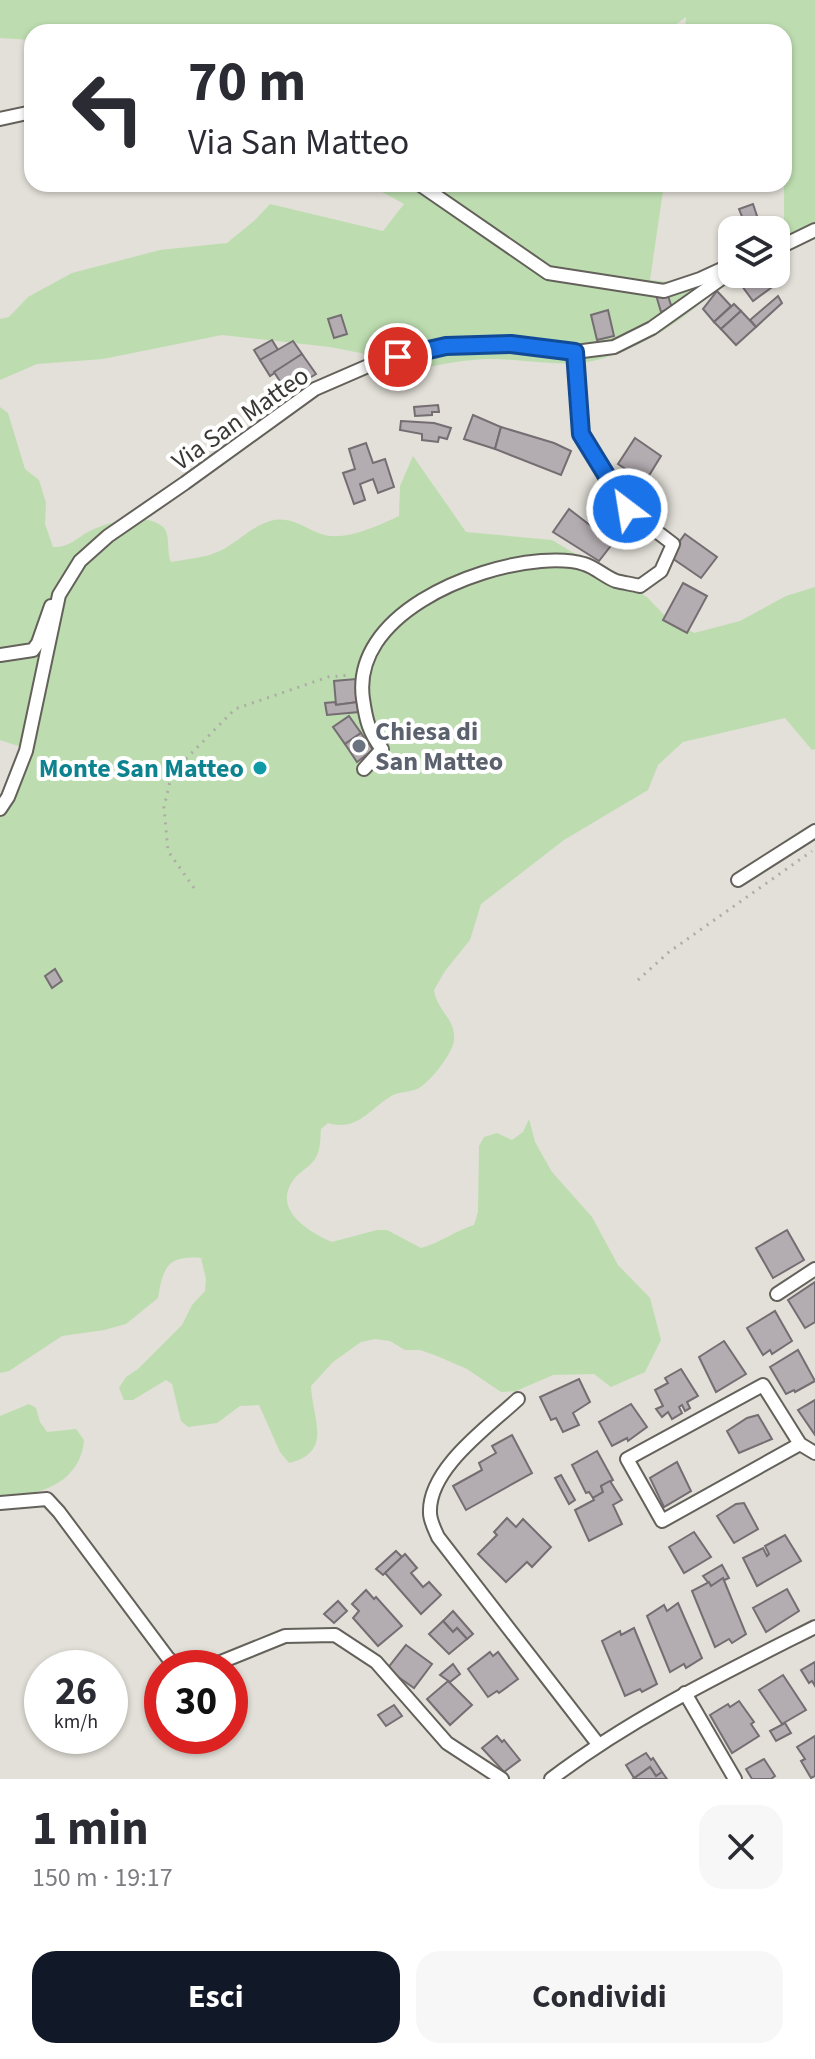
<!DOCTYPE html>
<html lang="it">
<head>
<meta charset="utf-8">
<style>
  :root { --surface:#fff; --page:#f7f7f7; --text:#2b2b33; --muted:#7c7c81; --accent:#111827 }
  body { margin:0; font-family:"Source Sans 3",sans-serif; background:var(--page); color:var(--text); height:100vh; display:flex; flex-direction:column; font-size:30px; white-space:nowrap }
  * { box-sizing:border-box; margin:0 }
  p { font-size:26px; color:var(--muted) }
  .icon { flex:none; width:44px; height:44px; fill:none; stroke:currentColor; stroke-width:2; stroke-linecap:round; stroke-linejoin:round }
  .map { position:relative; height:1779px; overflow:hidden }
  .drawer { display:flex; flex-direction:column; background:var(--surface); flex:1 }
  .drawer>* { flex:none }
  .top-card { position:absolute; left:24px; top:24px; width:768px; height:168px; border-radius:24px; box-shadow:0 2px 6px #0004; background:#fff; color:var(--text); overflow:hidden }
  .controls { position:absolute; left:718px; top:216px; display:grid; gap:16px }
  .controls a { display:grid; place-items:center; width:72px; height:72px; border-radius:16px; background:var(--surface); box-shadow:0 2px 6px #0004; font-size:40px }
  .speed { position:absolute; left:24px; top:1650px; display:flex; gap:16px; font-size:40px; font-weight:700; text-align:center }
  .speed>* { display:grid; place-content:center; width:104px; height:104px; border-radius:50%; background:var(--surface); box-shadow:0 2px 6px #0004; line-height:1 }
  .speed small { font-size:20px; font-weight:400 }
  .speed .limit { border:12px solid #d22; background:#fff; color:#111 }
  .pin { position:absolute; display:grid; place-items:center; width:68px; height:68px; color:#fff; margin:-34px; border:4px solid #fff; border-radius:50%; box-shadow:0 2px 8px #0007 }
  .me { position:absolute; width:88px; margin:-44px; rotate:329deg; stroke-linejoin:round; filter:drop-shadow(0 0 6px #0008) }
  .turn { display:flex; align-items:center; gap:28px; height:168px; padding:0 32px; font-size:36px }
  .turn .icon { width:104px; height:104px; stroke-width:2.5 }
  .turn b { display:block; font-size:56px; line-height:68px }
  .round { display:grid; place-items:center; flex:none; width:84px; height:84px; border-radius:24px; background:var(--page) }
  .headline { display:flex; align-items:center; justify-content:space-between; height:136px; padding:0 32px }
  h1 { font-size:48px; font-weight:700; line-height:60px }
  .cta { display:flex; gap:16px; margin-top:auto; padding:16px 32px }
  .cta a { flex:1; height:92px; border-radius:24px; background:var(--accent); color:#fff; font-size:32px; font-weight:700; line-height:92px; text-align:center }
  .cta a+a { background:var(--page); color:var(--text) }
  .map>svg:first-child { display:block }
</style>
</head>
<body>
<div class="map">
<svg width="815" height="1779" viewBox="0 0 815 1779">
  <rect width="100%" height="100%" fill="#e2e0d8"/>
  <g fill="#bdddb0">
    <polygon points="0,0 815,0 815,231 784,246 784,32 685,32 686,17 667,31 671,32 32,32 32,40 0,38"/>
    <path d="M368,184H664L650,280L682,283L715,268L717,287C686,320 641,348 597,360C562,369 523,358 487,359C455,360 422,368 391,376L376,356L330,347L222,335L103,359L37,364L0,380V319L9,317L28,297L72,273L160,250L227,243L255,220L270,204L383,231L404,204Z"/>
    <path d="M0,407L8,413L25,469L39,480L46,503L45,524L53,547C67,548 75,540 86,533C103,524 121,519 140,519C147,519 158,522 163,527C171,535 166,551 171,562C187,559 205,558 220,551C239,542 252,525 274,520C293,517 304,528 321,534C344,542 378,526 399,516L400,486L413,456L466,532L552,540L647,597L665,616L694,633L740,621L786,596L815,587V749L812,750L785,718L683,742L658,765L648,790L564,840L481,904L470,940L445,971L434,990C437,1011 456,1019 454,1040C453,1053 429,1084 417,1089C410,1092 400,1092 393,1095C370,1108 358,1132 328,1123L321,1129C320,1140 321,1150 315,1159C309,1168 297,1173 292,1182C273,1211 311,1233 332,1242L377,1230H387L421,1248C440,1243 455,1231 474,1225L478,1212L479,1146L484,1137L497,1133L512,1140L523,1132L529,1119L535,1142L552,1172L592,1217L618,1265L650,1298L661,1340L645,1372L611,1387L594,1374L553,1375L516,1391L501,1392L467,1369L437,1356L420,1350H405L390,1341L375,1339L361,1342L333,1362L311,1386C312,1418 334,1452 289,1463L280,1452L259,1405L240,1406L217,1423L188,1427L181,1421L172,1384L166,1380L133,1400H124L119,1388L126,1377L138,1369L182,1325L192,1305L205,1291L206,1279L201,1258C167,1255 163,1268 158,1298L126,1324L104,1330L62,1336L9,1371L0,1373V800L21,747L0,740Z"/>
    <path d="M29,1404L36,1408L40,1422L47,1432L76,1429L84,1440C81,1483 37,1498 0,1495V1416Z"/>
  </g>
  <g fill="#b3acb0" stroke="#746d72" stroke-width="2">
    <polygon points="753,204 758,219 745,224 739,209"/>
    <polygon points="760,274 769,274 775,285 753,301 742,286"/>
    <polygon points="717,291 731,306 714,322 703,309"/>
    <polygon points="667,293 672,308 661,312 656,295"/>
    <polygon points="778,296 782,303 756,327 750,320"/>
    <polygon points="734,304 741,311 721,329 714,322"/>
    <polygon points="608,310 614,336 597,340 591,315"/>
    <polygon points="741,311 756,327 736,345 721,329"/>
    <polygon points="341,315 347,334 334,338 328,319"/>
    <polygon points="272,340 278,350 260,360 254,350"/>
    <polygon points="293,341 302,354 270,376 260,360"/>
    <polygon points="302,354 316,374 287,392 274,372"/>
    <polygon points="438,405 439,412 432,412 432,415 415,416 414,407"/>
    <polygon points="473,415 501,427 495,449 464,439"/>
    <polygon points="401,421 434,423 451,428 447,439 439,437 438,442 422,440 422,434 400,430"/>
    <polygon points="501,427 554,443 571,451 561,475 495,449"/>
    <polygon points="635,438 661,456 645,482 618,464"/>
    <polygon points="366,443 373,463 385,459 394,487 378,493 373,479 360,484 365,500 354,504 343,473 355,469 349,449"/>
    <polygon points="623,479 632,486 649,491 648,500 625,502 616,487"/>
    <polygon points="569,509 613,543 599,561 553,532"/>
    <polygon points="685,534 717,557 701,578 669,556"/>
    <polygon points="683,583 707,596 687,633 663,620"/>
    <polygon points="356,679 358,702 336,705 334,681"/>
    <polygon points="335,702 336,705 358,702 359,712 327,715 325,703"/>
    <polygon points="349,716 361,733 345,744 333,727"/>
    <polygon points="361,733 373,750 357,762 345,744"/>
    <polygon points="55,969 62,981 52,988 45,976"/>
    <polygon points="787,1230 804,1260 773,1278 756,1248"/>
    <polygon points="815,1282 815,1322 805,1328 788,1300"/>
    <polygon points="775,1311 792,1341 772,1354 770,1350 763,1355 747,1328"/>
    <polygon points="724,1341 746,1374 716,1392 699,1357"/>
    <polygon points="798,1350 815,1381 795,1392 794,1390 786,1394 770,1367"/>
    <polygon points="681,1369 698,1396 687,1402 690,1408 685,1411 682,1405 679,1407 682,1413 672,1419 668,1412 662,1417 656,1409 663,1406 655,1390 668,1383 665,1378"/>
    <polygon points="579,1379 590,1402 573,1413 579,1425 563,1432 556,1418 551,1420 540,1397"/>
    <polygon points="815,1400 815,1435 798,1410"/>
    <polygon points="631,1404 647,1427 628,1441 627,1438 612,1446 599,1422"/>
    <polygon points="758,1415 772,1439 739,1453 727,1431 747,1418"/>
    <polygon points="512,1435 532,1473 466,1510 453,1486 482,1470 479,1463 496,1453 492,1446"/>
    <polygon points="597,1451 613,1480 601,1486 603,1492 593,1498 589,1492 586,1493 572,1465"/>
    <polygon points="677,1462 691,1491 664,1507 650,1478"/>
    <polygon points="561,1475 575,1500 569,1504 555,1478"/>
    <polygon points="610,1481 622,1500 613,1505 622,1524 589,1541 575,1510 594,1500 593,1498 603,1492 601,1486"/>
    <polygon points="744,1503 758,1529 734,1543 717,1516 736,1504"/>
    <polygon points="507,1518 516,1527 523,1519 551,1547 532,1567 527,1562 506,1582 478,1554 497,1535 494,1532"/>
    <polygon points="694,1532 711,1557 684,1573 669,1547"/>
    <polygon points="785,1535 801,1561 757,1586 743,1558 763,1548 767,1556 769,1554 765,1546"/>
    <polygon points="396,1551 402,1557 383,1575 376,1569"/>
    <polygon points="405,1554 417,1568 411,1573 423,1587 429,1582 441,1595 421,1614 385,1573"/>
    <polygon points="722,1565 729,1578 711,1586 703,1576"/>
    <polygon points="723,1578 746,1634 732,1643 729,1639 715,1647 692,1591 709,1582 711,1586"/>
    <polygon points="787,1589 799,1611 766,1632 753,1608"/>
    <polygon points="366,1590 374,1599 376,1597 402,1626 378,1646 353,1618 359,1611 352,1604"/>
    <polygon points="338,1601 347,1611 334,1623 324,1614"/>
    <polygon points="678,1603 702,1658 686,1668 684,1664 670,1672 647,1616 664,1605 667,1611"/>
    <polygon points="453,1611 473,1634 467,1639 457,1628 453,1632 443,1621"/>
    <polygon points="443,1621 453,1632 457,1628 467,1639 449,1654 429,1634"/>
    <polygon points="634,1628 657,1684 642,1692 640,1689 625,1696 602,1641 620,1631 621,1635"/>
    <polygon points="406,1645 432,1664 414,1688 387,1669"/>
    <polygon points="490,1652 493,1656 498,1652 518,1679 499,1693 497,1691 488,1697 468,1669"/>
    <polygon points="815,1662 815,1686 812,1681 809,1683 801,1670"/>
    <polygon points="453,1664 460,1674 450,1682 440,1675"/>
    <polygon points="783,1675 806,1710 782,1724 759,1690"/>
    <polygon points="448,1681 472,1705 450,1725 427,1699"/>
    <polygon points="739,1701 754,1722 751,1724 759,1736 732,1753 710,1715 728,1704 730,1707"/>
    <polygon points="394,1705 402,1716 386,1726 378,1715"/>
    <polygon points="785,1723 791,1733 776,1741 770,1731"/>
    <polygon points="497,1736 502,1742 504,1740 520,1760 504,1772 482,1748"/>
    <polygon points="815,1736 815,1776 811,1778 801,1761 805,1759 797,1747"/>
    <polygon points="646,1753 651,1760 653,1758 662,1772 656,1776 650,1767 634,1778 626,1765"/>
    <polygon points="764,1759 775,1776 771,1779 752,1779 746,1769"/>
    <polygon points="650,1767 656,1776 662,1772 667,1779 633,1779"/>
  </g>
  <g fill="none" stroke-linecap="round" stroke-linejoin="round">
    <defs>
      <g id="minor">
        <polyline points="0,119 32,112"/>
        <polyline points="419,184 548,273 664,291 700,279 724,268 730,270"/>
        <polyline points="776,249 815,230"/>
        <polyline points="0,655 33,650 38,643 51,606"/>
        <path d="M364,769L382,749C369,733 366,720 363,699C351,615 473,566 541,561C554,560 572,560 584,564C595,567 605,577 616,581C624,583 632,584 640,586L661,571L673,544L627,509L581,434L575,352"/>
        <polyline points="0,809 8,797 26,751 59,595 80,561 108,536 185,483 315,389 375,363 446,346 511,344 575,352 614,347 652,328 732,271"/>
        <polyline points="738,880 815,831"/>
        <polyline points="777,1294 815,1269"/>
        <path d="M518,1399C488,1427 428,1469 430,1513C430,1521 435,1530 438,1537L598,1744"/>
        <polyline points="800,1444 662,1521 627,1459 763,1385 800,1444 815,1453"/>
        <polyline points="0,1503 47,1499 59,1512 168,1658 179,1668"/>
        <polyline points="206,1668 285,1636 335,1635 376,1662 447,1743 502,1779"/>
        <polyline points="685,1693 735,1779"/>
        <path d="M551,1779C633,1717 724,1673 815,1627"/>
      </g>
    </defs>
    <use href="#minor" stroke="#64615b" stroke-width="16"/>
    <g stroke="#adaca5" stroke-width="3" stroke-dasharray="2 6" stroke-linecap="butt">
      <polyline points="194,888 168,851 164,807 172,773 235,709 328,677 350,675"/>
      <polyline points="638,980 669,952 812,851"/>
    </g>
    <use href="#minor" stroke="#fff" stroke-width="12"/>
  </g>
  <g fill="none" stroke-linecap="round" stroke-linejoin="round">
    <defs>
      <polyline id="route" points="398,357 446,346 511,344 575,352 581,434 627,509"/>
    </defs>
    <use href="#route" stroke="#114b97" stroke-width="20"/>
    <use href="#route" stroke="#1a73e8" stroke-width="14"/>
  </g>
  <circle fill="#6b7280" stroke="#fff" stroke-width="3" cx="359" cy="746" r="8"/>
  <circle fill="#0f9aa8" stroke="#fff" stroke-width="3" cx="260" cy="768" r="8"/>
  <g text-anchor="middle" stroke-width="8" stroke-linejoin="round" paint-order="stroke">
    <g font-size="26" fill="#393835" stroke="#fff">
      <text transform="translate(240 418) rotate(-35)" y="9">Via San Matteo</text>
    </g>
    <g font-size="26" font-weight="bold" fill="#5b616d" stroke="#fff" text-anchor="start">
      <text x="375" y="740">Chiesa di<tspan x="375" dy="30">San Matteo</tspan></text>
    </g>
    <g font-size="26" font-weight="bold" fill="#0d838f" stroke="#fff" text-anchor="end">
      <text x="244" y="777">Monte San Matteo</text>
    </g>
  </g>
</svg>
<div class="controls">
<a><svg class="icon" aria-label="layers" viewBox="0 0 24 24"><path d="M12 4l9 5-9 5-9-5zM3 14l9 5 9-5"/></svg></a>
</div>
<div class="speed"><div>26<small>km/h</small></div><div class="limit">30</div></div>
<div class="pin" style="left:398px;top:357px;background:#d93025"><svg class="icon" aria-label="arrive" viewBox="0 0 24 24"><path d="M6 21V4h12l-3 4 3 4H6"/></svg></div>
<svg class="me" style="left:627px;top:509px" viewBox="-20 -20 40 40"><circle r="17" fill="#1a73e8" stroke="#fff" stroke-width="3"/><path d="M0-11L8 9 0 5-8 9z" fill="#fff"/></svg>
<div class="top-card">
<div class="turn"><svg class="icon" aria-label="left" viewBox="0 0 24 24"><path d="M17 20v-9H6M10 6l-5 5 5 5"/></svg><div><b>70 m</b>Via San Matteo</div></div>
</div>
</div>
<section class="drawer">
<div class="headline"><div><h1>1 min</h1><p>150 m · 19:17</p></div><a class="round"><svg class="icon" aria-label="close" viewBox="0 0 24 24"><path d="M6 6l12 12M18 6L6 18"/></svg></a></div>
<div class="cta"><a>Esci</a><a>Condividi</a></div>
</section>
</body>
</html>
